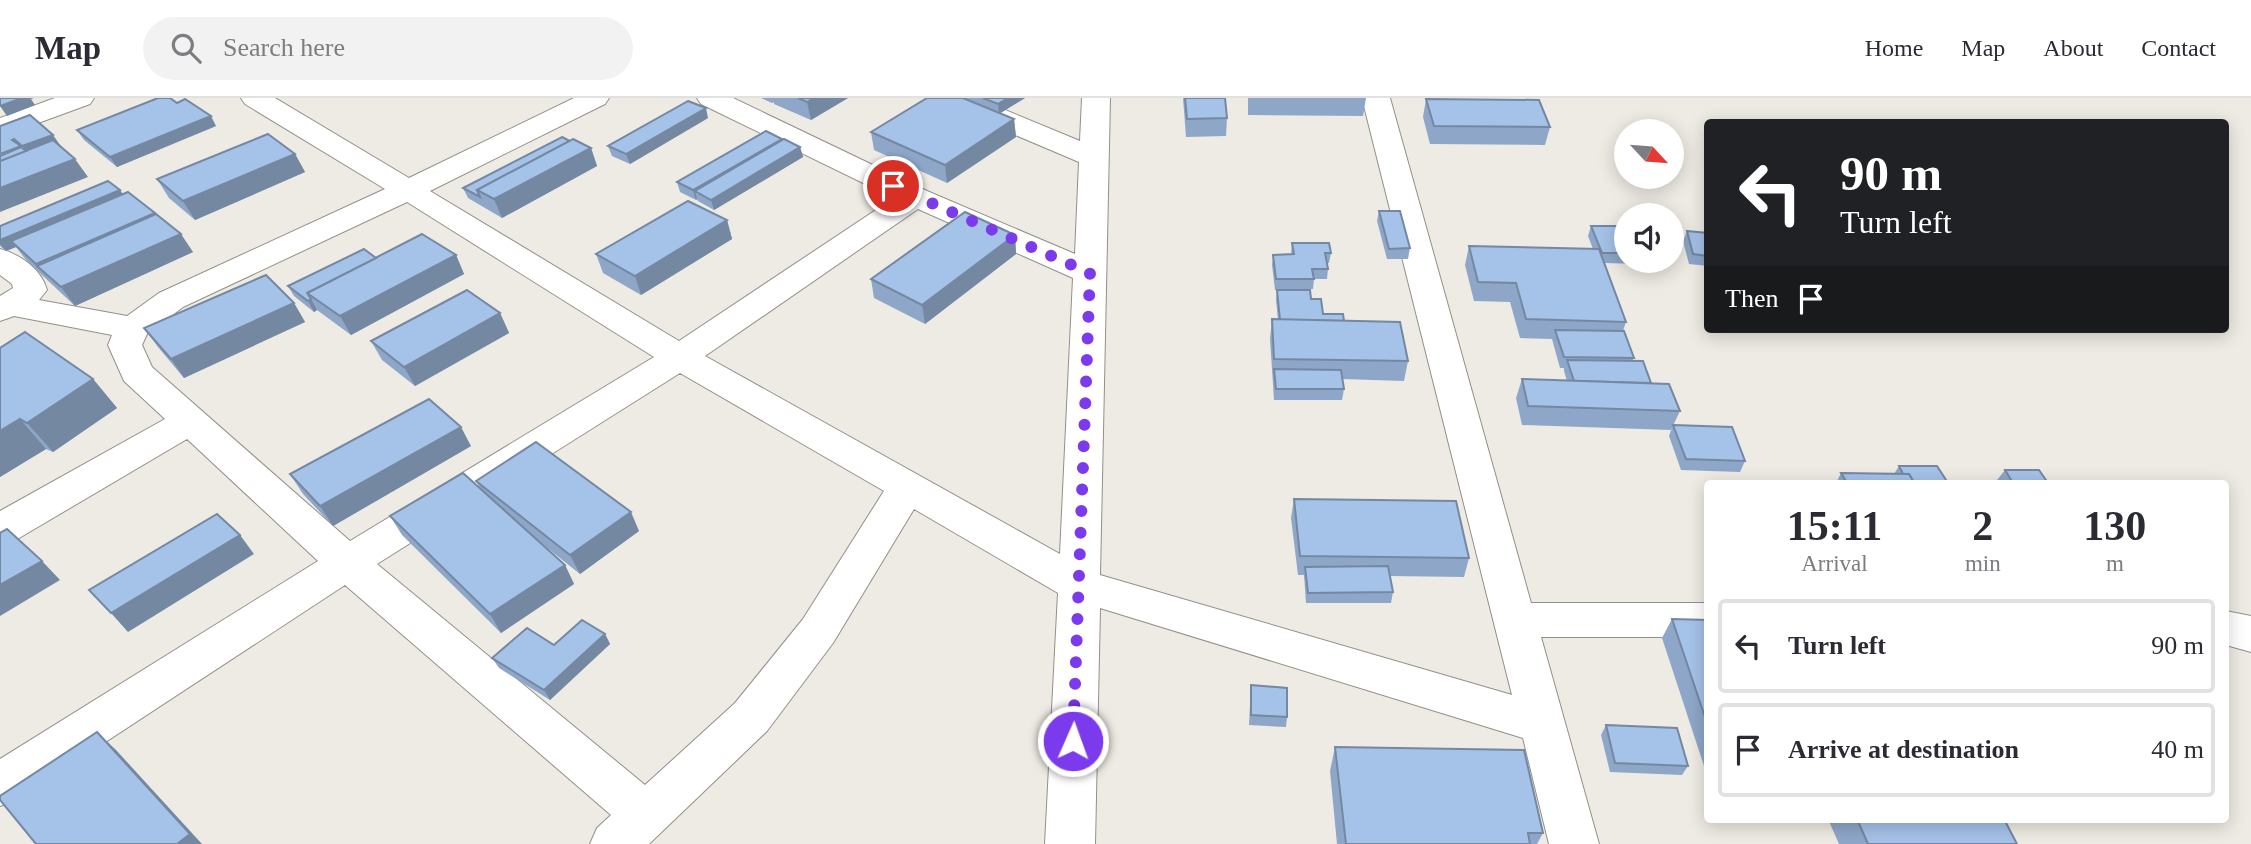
<!DOCTYPE html>
<html lang="en">
<head>
<meta charset="utf-8">
<style>
  :root { --surface:#fff; --page:#f2f2f3; --text:#2b2b33; --muted:#7c7c81; --line:#e1e1e2 }
  body { margin:0; font-family:"Times New Roman",serif; background:var(--page); color:var(--text); height:100vh; display:flex; flex-direction:column; font-size:26px; white-space:nowrap }
  * { box-sizing:border-box; margin:0 }
  p { font-size:23px; color:var(--muted) }
  .icon { flex:none; width:38px; height:38px; fill:none; stroke:currentColor; stroke-width:2; stroke-linecap:round; stroke-linejoin:round }
  .map { position:relative; flex:1; overflow:hidden }
  .panel { position:absolute; left:1704px; top:382px; width:525px; height:343px; display:flex; flex-direction:column; background:var(--surface); border-radius:7px; box-shadow:0 4px 18px #0003 }
  .panel>* { flex:none }
  .hud { position:absolute; left:1704px; top:21px; width:525px; height:214px; border-radius:7px; box-shadow:0 4px 18px #0003; background:#202124; color:#fff; overflow:hidden }
  .needle { width:46px; rotate:116deg }
  .controls { position:absolute; left:1614px; top:21px; display:grid; gap:14px }
  .controls a { display:grid; place-items:center; width:70px; height:70px; border-radius:50%; background:var(--surface); box-shadow:0 4px 18px #0003; font-size:35px }
  .pin { position:absolute; display:grid; place-items:center; width:60px; height:60px; color:#fff; margin:-30px; border:4px solid #fff; border-radius:50%; box-shadow:0 2px 7px #0007 }
  .me { position:absolute; width:77px; margin:-38px; rotate:2deg; stroke-linejoin:round; filter:drop-shadow(0 0 5px #0008) }
  .turn { display:flex; align-items:center; gap:24px; height:147px; padding:0 21px; font-size:32px }
  .turn .icon { width:91px; height:91px; stroke-width:2.5 }
  .turn b { display:block; font-size:49px; line-height:60px }
  .then { display:flex; align-items:center; height:66px; padding:0 21px; background:#0003; gap:14px; font-size:26px }
  .eta { display:flex; justify-content:space-evenly; align-items:center; height:119px; text-align:center }
  .eta b { font-size:42px; font-weight:800; line-height:49px }
  ul { padding:0; list-style:none }
  li { display:flex; align-items:center; gap:21px; height:94px; margin:0 14px 10px; padding:0 7px; border:4px solid var(--line); border-radius:7px }
  li div { flex:1 }
  li b { display:block; font-size:26px }
  li em { font-style:normal }
  header { display:flex; align-items:center; gap:42px; box-sizing:border-box; height:98px; padding:0 35px; background:var(--surface); border-bottom:2px solid var(--line) }
  header strong { font-size:33px }
  nav { display:flex; gap:38px; margin-inline-start:auto; font-size:24px }
  .search { width:490px; height:63px; background:var(--page); display:flex; align-items:center; gap:18px; box-sizing:border-box; padding:0 24px; border-radius:38px; color:var(--muted); font-size:26px }
  .map>svg:first-child { display:block }
</style>
</head>
<body>
<header>
<strong>Map</strong>
<div class="search"><svg class="icon" aria-label="search" viewBox="0 0 24 24"><circle cx="10" cy="10" r="6"/><path d="M15 15l6 6"/></svg>Search here</div>
<nav><a>Home</a><a>Map</a><a>About</a><a>Contact</a></nav>
</header>
<div class="map">
<svg width="2251" height="746" viewBox="0 0 2251 746">
  <rect width="100%" height="100%" fill="#eeebe4"/>
  <g fill="none" stroke-linecap="round" stroke-linejoin="round">
    <defs>
      <g id="minor">
        <polygon points="55,0 94,0 90,6 0,39 0,20"/>
        <path d="M241,0H275L409,80L574,0H609L605,6L430,93L679,243L894,100L701,6L697,0H733L927,93L1075,156L1079,64L942,6L938,0H976L1080,43L1082,0H1110L1100,477L1512,597L1362,0H1390L1531,505H1708V539H1541L1599,746H1549L1523,640L1100,510L1095,746H1045L1058,495L914,411L833,545L767,633L649,746H590L597,730L611,717L345,487L17,702L0,708V661L318,463L187,341L14,443L0,447V413L165,321L124,283L108,247L112,237L14,218L0,223V198L13,190L12,186L0,177V151C20,156 42,172 47,192L39,202L127,218L159,195L385,91L245,6ZM407,104L654,259L350,443L152,269L142,247L147,236L183,209ZM918,111L1073,180L1060,456L705,258ZM680,275L884,393L803,521L735,605L645,687L377,466Z"/>
        <polygon points="2226,513 2251,518 2251,554 2226,547"/>
      </g>
    </defs>
    <use href="#minor" stroke="#938f8a" stroke-width="2"/>
    <use href="#minor" fill="#fff" fill-rule="evenodd"/>
  </g>
  <g fill="#8ea7c8">
    <polygon points="761,0 848,0 811,22 774,6 774,4 772,5"/>
    <polygon points="927,0 1025,0 1000,15 1014,21 1016,39 947,85 874,52 871,34"/>
    <polygon points="1183,0 1225,0 1227,20 1226,38 1186,39"/>
    <polygon points="1248,0 1366,0 1363,18 1248,17"/>
    <polygon points="1426,1 1550,29 1545,47 1430,46 1423,19"/>
    <polygon points="708,20 630,66 612,58 608,48"/>
    <polygon points="216,28 117,69 84,42 77,32"/>
    <polygon points="570,43 591,50 597,68 502,120 468,100 463,90"/>
    <polygon points="782,43 800,49 803,59 714,112 698,103 697,101 696,102 680,94 677,84"/>
    <polygon points="295,56 305,74 195,122 169,100 157,81"/>
    <polygon points="123,96 155,115 193,154 75,208 26,162 16,149 6,153 0,148 0,128"/>
    <polygon points="1379,113 1410,150 1408,161 1387,161 1377,123"/>
    <polygon points="727,122 732,141 641,197 603,175 596,156"/>
    <polygon points="1591,128 1626,128 1626,163 1641,163 1640,166 1605,165 1626,224 1623,233 1634,260 1632,263 1651,285 1680,313 1671,332 1522,327 1516,300 1522,281 1567,283 1564,273 1564,270 1560,270 1552,241 1520,240 1510,204 1474,203 1465,167 1469,148 1593,151 1588,138"/>
    <polygon points="1687,133 1708,135 1708,168 1689,166 1683,143"/>
    <polygon points="1015,137 1016,156 925,226 874,200 871,181"/>
    <polygon points="1292,145 1331,155 1329,165 1327,165 1328,171 1327,181 1314,181 1313,191 1275,192 1272,167 1273,157 1291,156"/>
    <polygon points="456,157 464,176 351,237 317,212 314,214 294,198 288,188 376,160"/>
    <polygon points="1277,192 1311,201 1323,216 1344,223 1408,263 1404,283 1342,281 1344,291 1342,302 1274,302 1270,241 1272,221 1278,222 1276,202"/>
    <polygon points="294,205 305,224 184,280 158,249 144,230"/>
    <polygon points="500,215 509,235 415,288 382,262 371,243"/>
    <polygon points="0,250 93,281 117,310 53,354 46,351 0,379"/>
    <polygon points="1673,327 1745,363 1740,374 1681,372 1669,338"/>
    <polygon points="471,348 333,428 303,396 290,376"/>
    <polygon points="1899,368 1948,385 1836,385 1841,375 1894,376"/>
    <polygon points="2005,372 2048,385 1999,385 1997,382"/>
    <polygon points="476,383 639,433 580,476 536,441 565,467 574,486 501,535 402,437 390,418 481,392"/>
    <polygon points="1294,401 1469,460 1464,479 1390,478 1393,494 1391,505 1306,505 1304,477 1298,477 1291,420"/>
    <polygon points="1672,521 1708,522 1708,674 1706,674 1662,540"/>
    <polygon points="605,536 610,546 550,602 499,570 492,560"/>
    <polygon points="1251,587 1287,619 1286,629 1249,627"/>
    <polygon points="1606,627 1688,668 1682,677 1610,674 1601,637"/>
    <polygon points="1335,649 1543,735 1537,746 1337,746 1330,673"/>
    <polygon points="1828,721 2004,721 2017,746 1839,746"/>
  </g>
  <g fill="#7488a2">
    <polygon points="22,0 34,0 31,1 35,7 7,18 0,8"/>
    <polygon points="814,0 848,0 811,22 807,4"/>
    <polygon points="1008,0 1025,0 999,16 998,6"/>
    <polygon points="706,10 708,20 630,66 626,56"/>
    <polygon points="211,18 216,28 117,69 110,59"/>
    <polygon points="1014,21 1016,39 947,85 945,67"/>
    <polygon points="53,37 60,47 30,58 22,48"/>
    <polygon points="782,41 784,51 695,93 697,101 696,102 693,92"/>
    <polygon points="800,49 803,59 714,112 711,102"/>
    <polygon points="591,50 597,68 502,120 494,101"/>
    <polygon points="295,56 305,74 195,122 183,103"/>
    <polygon points="75,61 88,79 0,114 0,90"/>
    <polygon points="120,92 127,102 11,143 16,149 6,153 0,146 0,142"/>
    <polygon points="155,115 167,133 38,169 36,166"/>
    <polygon points="727,122 732,141 641,197 635,178"/>
    <polygon points="181,136 193,154 75,208 61,189"/>
    <polygon points="1015,137 1016,156 925,226 922,207"/>
    <polygon points="456,157 464,176 351,237 340,218"/>
    <polygon points="311,201 317,212 314,214 308,203"/>
    <polygon points="294,205 305,224 184,280 171,261"/>
    <polygon points="500,215 509,235 415,288 404,269"/>
    <polygon points="93,281 117,310 53,354 27,325"/>
    <polygon points="20,321 46,351 0,379 0,333"/>
    <polygon points="461,329 471,348 333,428 320,408"/>
    <polygon points="631,414 639,433 580,476 570,457"/>
    <polygon points="240,437 254,456 128,534 111,515"/>
    <polygon points="42,463 60,482 0,518 0,487"/>
    <polygon points="565,467 574,486 501,535 490,516"/>
    <polygon points="605,536 610,546 550,602 544,592"/>
    <polygon points="97,634 116,652 202,746 177,746"/>
  </g>
  <g fill="#a5c2e8" stroke="#7488a2" stroke-width="2">
    <polygon points="0,0 22,0 0,8"/>
    <polygon points="158,0 170,0 177,5 185,1 211,18 110,59 77,32"/>
    <polygon points="798,0 814,0 807,4"/>
    <polygon points="927,0 963,0 1014,21 945,67 871,34"/>
    <polygon points="983,0 1008,0 998,6"/>
    <polygon points="1185,0 1225,0 1227,20 1187,21"/>
    <polygon points="1426,1 1539,2 1550,29 1434,28"/>
    <polygon points="688,3 706,10 626,56 608,48"/>
    <polygon points="30,17 53,37 22,48 14,41 12,42 21,48 0,56 0,28"/>
    <polygon points="766,33 782,41 693,92 677,84"/>
    <polygon points="268,36 295,56 183,103 157,81"/>
    <polygon points="562,39 570,43 477,92 480,99 463,90"/>
    <polygon points="573,41 591,50 494,101 477,92"/>
    <polygon points="784,41 800,49 711,102 695,93"/>
    <polygon points="53,42 75,61 0,90 0,63"/>
    <polygon points="21,49 26,53 0,63 0,58"/>
    <polygon points="108,83 120,92 0,142 0,128"/>
    <polygon points="128,94 155,115 36,166 11,143"/>
    <polygon points="688,103 727,122 635,178 596,156"/>
    <polygon points="1379,113 1400,113 1410,150 1389,151"/>
    <polygon points="965,114 1015,137 922,207 871,181"/>
    <polygon points="156,116 181,136 61,189 37,168"/>
    <polygon points="1591,128 1626,128 1626,155 1602,155"/>
    <polygon points="1687,133 1708,135 1708,158 1693,156"/>
    <polygon points="422,136 456,157 340,218 307,195"/>
    <polygon points="1292,145 1329,145 1331,155 1325,155 1328,171 1312,171 1314,181 1276,181 1273,157 1294,156"/>
    <polygon points="1469,148 1599,151 1626,224 1526,221 1516,185 1478,184"/>
    <polygon points="364,151 376,160 307,195 311,201 308,203 288,188"/>
    <polygon points="266,177 294,205 171,261 144,230"/>
    <polygon points="467,192 500,215 404,269 371,243"/>
    <polygon points="1277,192 1310,192 1311,201 1321,201 1323,216 1343,216 1344,223 1280,222"/>
    <polygon points="1272,221 1400,224 1408,263 1274,261"/>
    <polygon points="1555,232 1624,233 1634,260 1564,259"/>
    <polygon points="25,234 93,281 27,325 20,321 0,333 0,250"/>
    <polygon points="1567,262 1643,263 1651,285 1574,283"/>
    <polygon points="1274,271 1341,272 1344,291 1276,291"/>
    <polygon points="1522,281 1669,286 1680,313 1528,308"/>
    <polygon points="429,301 461,329 320,408 290,376"/>
    <polygon points="1673,327 1732,329 1745,363 1686,361"/>
    <polygon points="536,344 631,414 570,457 476,383"/>
    <polygon points="1899,368 1937,368 1948,385 1914,385 1909,376 1903,376"/>
    <polygon points="2005,372 2039,372 2048,385 2013,385"/>
    <polygon points="463,375 565,467 490,516 390,418"/>
    <polygon points="1841,375 1909,376 1914,385 1847,385"/>
    <polygon points="1294,401 1456,403 1469,460 1300,458"/>
    <polygon points="217,416 240,437 111,515 89,492"/>
    <polygon points="7,431 42,463 0,487 0,435"/>
    <polygon points="1388,468 1393,494 1308,495 1305,469"/>
    <polygon points="1672,521 1708,522 1708,628"/>
    <polygon points="582,522 605,536 544,592 492,560 527,530 554,547"/>
    <polygon points="1251,587 1287,590 1287,619 1251,617"/>
    <polygon points="1606,627 1677,630 1688,668 1615,665"/>
    <polygon points="97,634 190,736 177,746 36,746 0,702 0,698"/>
    <polygon points="1335,649 1524,652 1543,735 1528,735 1530,746 1346,746"/>
    <polygon points="1857,721 2004,721 2017,746 1868,746"/>
  </g>
  <g fill="none" stroke-linecap="round" stroke-linejoin="round">
    <polyline stroke="#7c3aed" stroke-width="12" stroke-dasharray="0 21.6" points="893,88 1090,175 1073,643"/>
  </g>
</svg>
<div class="controls">
<a><svg class="needle" viewBox="-14 -14 28 28"><path d="M0-13l5 13h-10z" fill="#e53935"/><path d="M0 13l5-13h-10z" fill="#7c7c81"/></svg></a>
<a><svg class="icon" aria-label="sound" viewBox="0 0 24 24"><path d="M4 9h4l5-4v14l-5-4H4zM17 9q2 3 0 6"/></svg></a>
</div>
<div class="pin" style="left:893px;top:88px;background:#d93025"><svg class="icon" aria-label="arrive" viewBox="0 0 24 24"><path d="M6 21V4h12l-3 4 3 4H6"/></svg></div>
<svg class="me" style="left:1073px;top:643px" viewBox="-20 -20 40 40"><circle r="17" fill="#7c3aed" stroke="#fff" stroke-width="3"/><path d="M0-11L8 9 0 5-8 9z" fill="#fff"/></svg>
<div class="hud">
<div class="turn"><svg class="icon" aria-label="left" viewBox="0 0 24 24"><path d="M17 20v-9H6M10 6l-5 5 5 5"/></svg><div><b>90 m</b>Turn left</div></div>
<div class="then">Then<svg class="icon" aria-label="arrive" viewBox="0 0 24 24"><path d="M6 21V4h12l-3 4 3 4H6"/></svg></div>
</div>
<section class="panel">
<div class="eta">
<div><b>15:11</b><p>Arrival</p></div>
<div><b>2</b><p>min</p></div>
<div><b>130</b><p>m</p></div>
</div>
<ul>
<li><svg class="icon" aria-label="left" viewBox="0 0 24 24"><path d="M17 20v-9H6M10 6l-5 5 5 5"/></svg><div><b>Turn left</b></div><em>90 m</em></li>
<li><svg class="icon" aria-label="arrive" viewBox="0 0 24 24"><path d="M6 21V4h12l-3 4 3 4H6"/></svg><div><b>Arrive at destination</b></div><em>40 m</em></li>
</ul>
</section>
</div>
</body>
</html>
